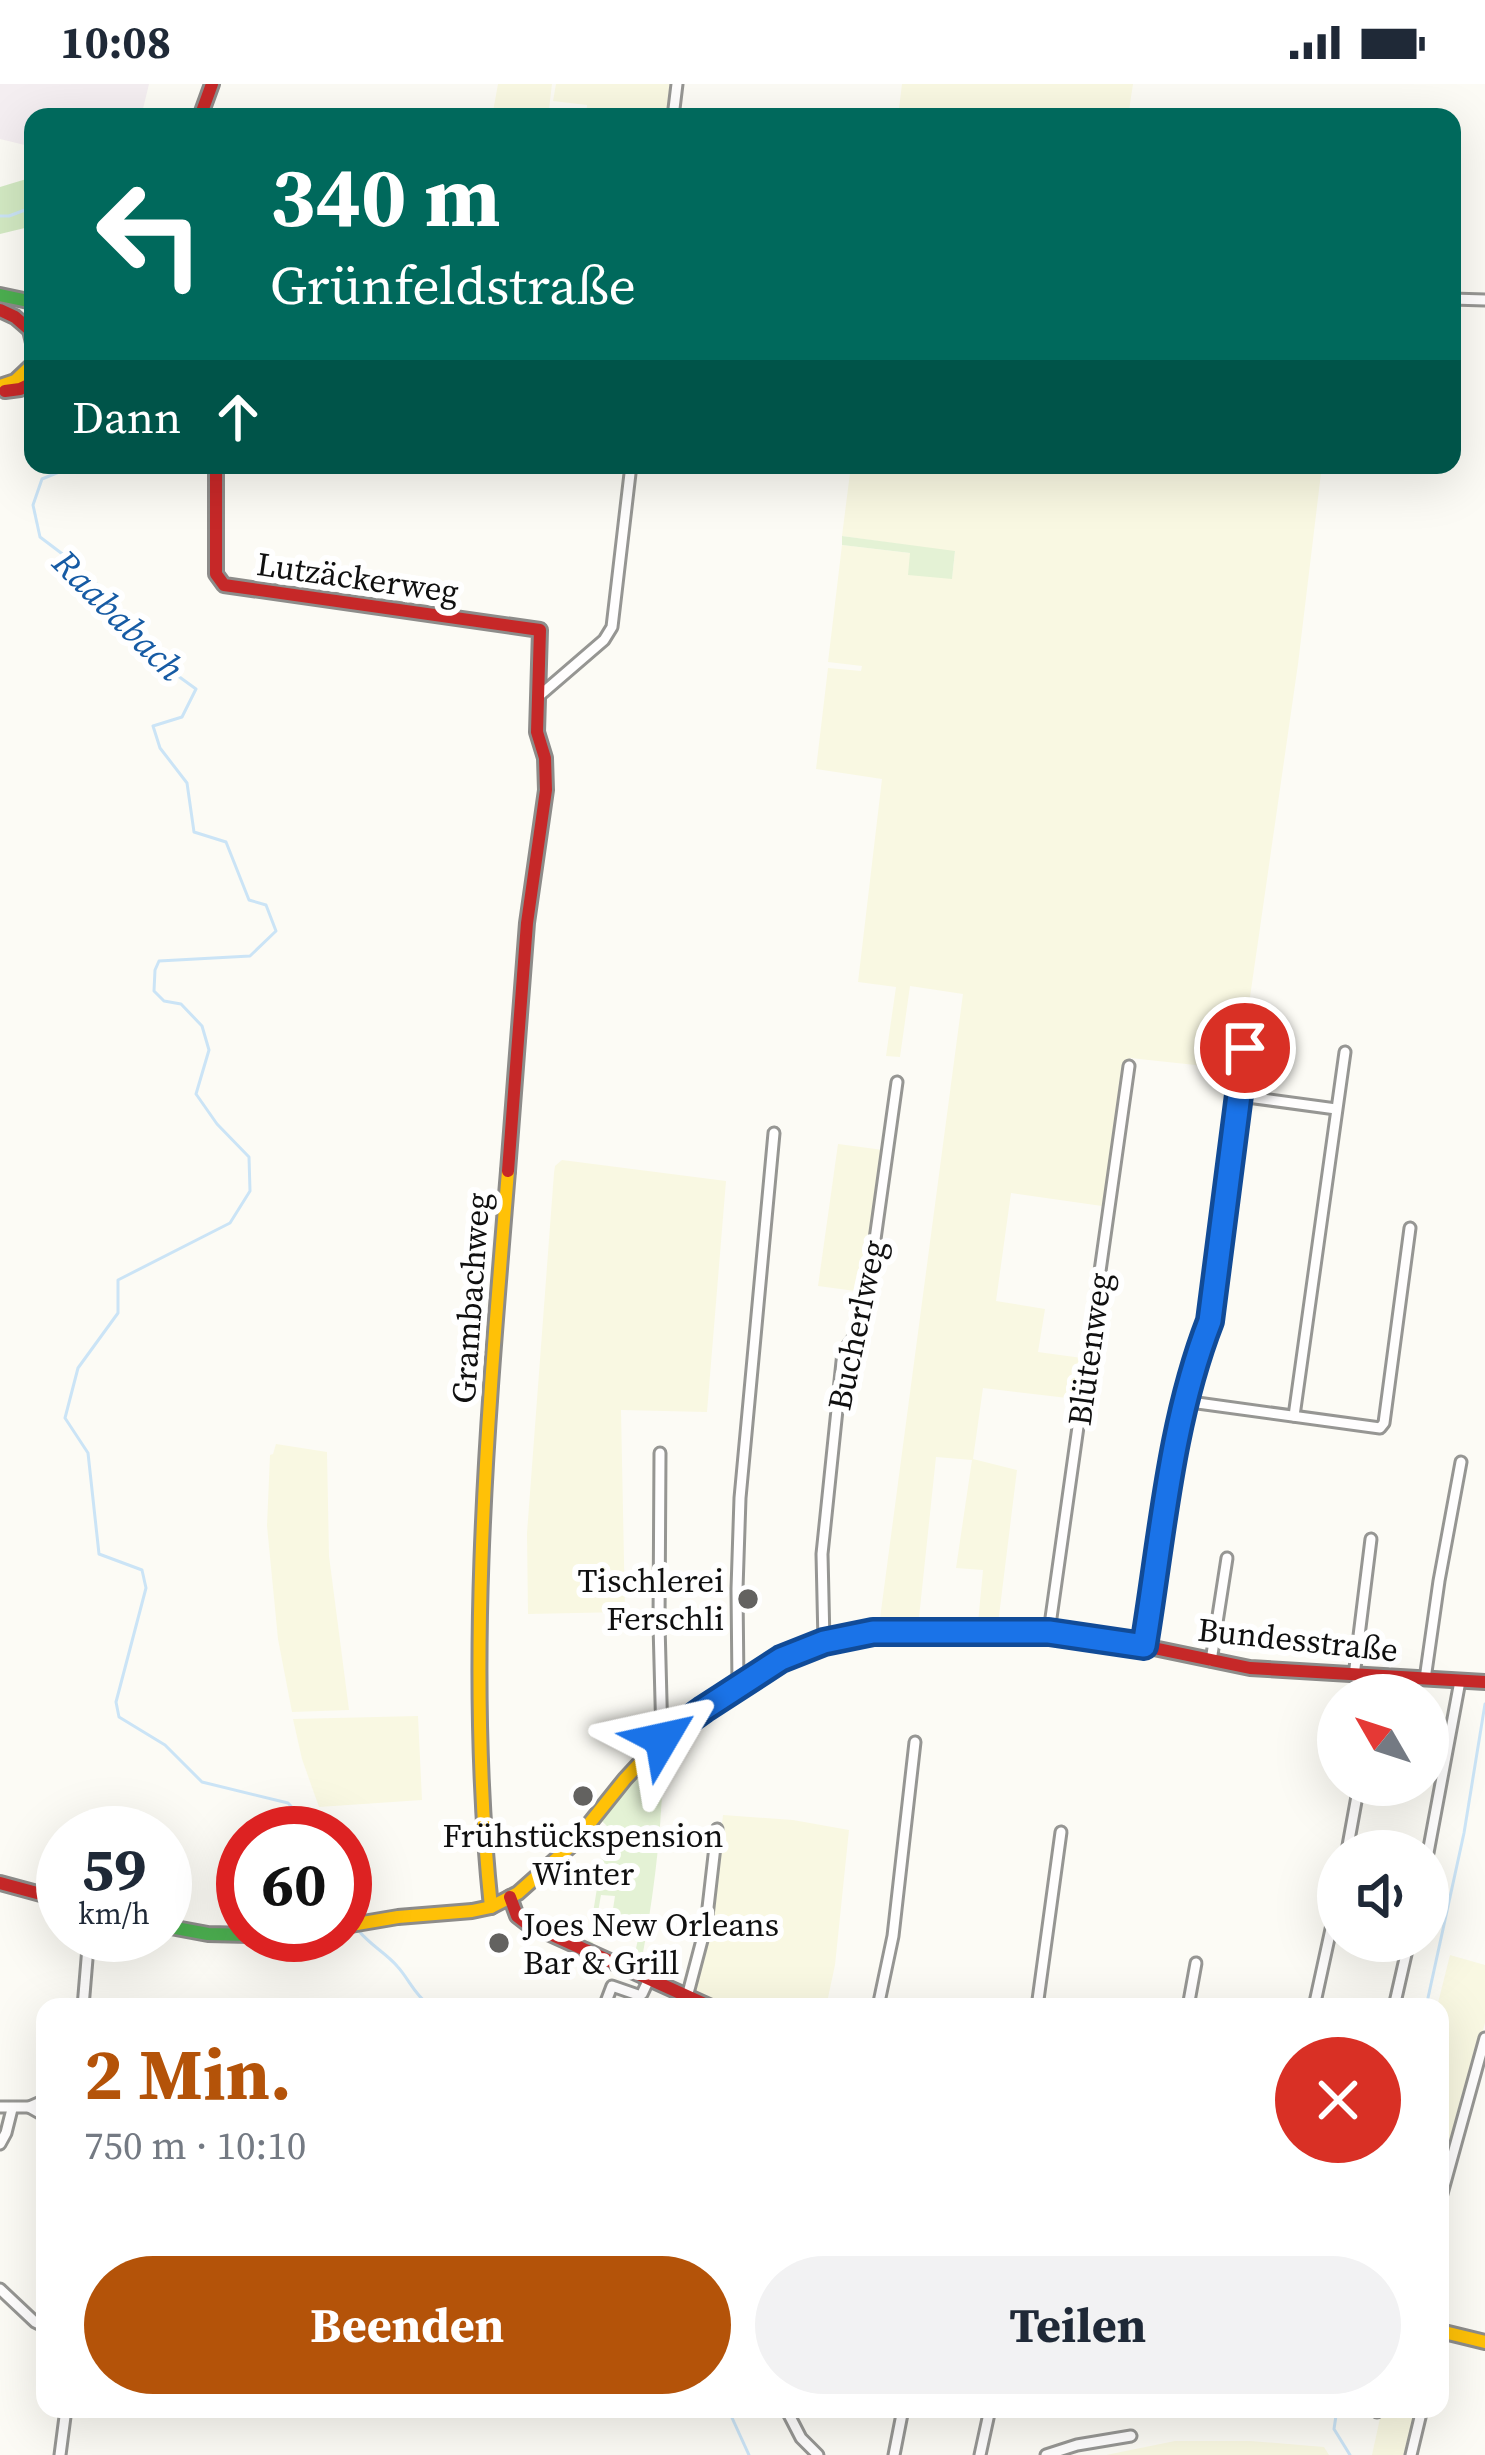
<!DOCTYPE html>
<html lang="de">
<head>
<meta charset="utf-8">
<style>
  :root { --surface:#fff; --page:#f2f2f3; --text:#1f2937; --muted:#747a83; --accent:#b45309 }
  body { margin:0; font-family:"Source Serif 4",serif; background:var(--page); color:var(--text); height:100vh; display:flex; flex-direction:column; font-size:45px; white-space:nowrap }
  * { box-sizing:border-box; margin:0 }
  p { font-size:39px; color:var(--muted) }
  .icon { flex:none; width:66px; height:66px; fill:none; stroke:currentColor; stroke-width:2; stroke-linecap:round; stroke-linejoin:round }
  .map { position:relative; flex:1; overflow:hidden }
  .drawer { position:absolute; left:36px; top:1914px; width:1413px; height:420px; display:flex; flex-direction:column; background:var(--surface); border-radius:24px; box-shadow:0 12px 48px #0002 }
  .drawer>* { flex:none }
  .guide { position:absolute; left:24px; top:24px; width:1437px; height:366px; border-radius:24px; box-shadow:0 12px 48px #0002; background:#00695c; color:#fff; overflow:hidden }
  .needle { width:78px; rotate:309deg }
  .controls { position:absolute; left:1317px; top:1590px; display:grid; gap:24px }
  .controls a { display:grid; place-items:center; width:132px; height:132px; border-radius:50%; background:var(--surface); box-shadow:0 12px 48px #0002; font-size:60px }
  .speed { position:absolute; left:36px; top:1722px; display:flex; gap:24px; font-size:60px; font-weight:700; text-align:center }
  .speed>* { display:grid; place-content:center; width:156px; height:156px; border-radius:50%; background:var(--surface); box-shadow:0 12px 48px #0002; line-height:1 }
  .speed small { font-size:30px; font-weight:400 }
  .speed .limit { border:18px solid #d22; background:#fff; color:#111 }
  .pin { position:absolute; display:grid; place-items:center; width:102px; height:102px; color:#fff; margin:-51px; border:6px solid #fff; border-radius:50%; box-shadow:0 3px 12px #0007 }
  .me { position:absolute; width:132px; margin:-66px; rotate:54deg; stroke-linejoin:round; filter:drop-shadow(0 0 9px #0008) }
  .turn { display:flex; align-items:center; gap:42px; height:252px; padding:0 48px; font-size:54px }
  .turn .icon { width:156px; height:156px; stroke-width:2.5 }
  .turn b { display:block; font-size:84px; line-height:102px }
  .then { display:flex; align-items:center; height:114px; padding:0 48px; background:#0003; gap:24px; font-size:45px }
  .round { display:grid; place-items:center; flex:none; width:126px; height:126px; border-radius:63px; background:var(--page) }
  .head { display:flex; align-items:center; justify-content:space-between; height:204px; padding:0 48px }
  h1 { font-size:72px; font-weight:700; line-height:90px; color:var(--accent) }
  .cta { display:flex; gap:24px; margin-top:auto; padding:24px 48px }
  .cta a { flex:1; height:138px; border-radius:72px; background:var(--accent); color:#fff; font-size:48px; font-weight:700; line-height:138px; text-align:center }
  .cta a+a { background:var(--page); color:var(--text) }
  .status { display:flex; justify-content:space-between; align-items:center; height:84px; padding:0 60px; background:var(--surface); direction:ltr }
  .status svg { height:33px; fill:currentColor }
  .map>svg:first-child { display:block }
</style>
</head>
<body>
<div class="status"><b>10:08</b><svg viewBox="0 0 49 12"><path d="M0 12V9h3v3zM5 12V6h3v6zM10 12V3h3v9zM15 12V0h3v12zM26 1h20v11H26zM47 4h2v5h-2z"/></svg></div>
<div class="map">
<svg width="1485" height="2371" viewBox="0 0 1485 2371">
  <rect width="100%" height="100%" fill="#fcfbf5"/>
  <polygon fill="#f4eef1" points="0,0 149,0 141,33 33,33 33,63 0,55"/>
  <g fill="#f9f8e2">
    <polygon points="498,0 552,0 548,33 492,33"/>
    <polygon points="556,0 670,0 666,33 586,33 587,21 553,17"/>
    <polygon points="902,0 1133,0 1128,33 898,33"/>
    <polygon points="851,381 1322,381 1298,580 1249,920 1242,986 1130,974 1109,1123 1011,1109 996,1217 1045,1225 1038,1268 1082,1274 1076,1315 983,1304 973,1375 1017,1386 998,1540 978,1539 983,1486 956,1484 972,1376 936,1373 918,1543 879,1542 963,910 910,902 900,973 886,972 896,903 858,898 882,695 816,685 828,584 861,587 862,582 828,578 842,461 910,469 952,494 955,468 842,452"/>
    <polygon points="838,1060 883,1066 863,1208 818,1202"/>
    <polygon points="562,1076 726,1097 707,1328 621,1326 625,1528 528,1530 527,1449 554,1089 555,1082"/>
    <polygon points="276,1360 327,1368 329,1472 349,1626 292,1628 278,1555 267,1442 270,1371 273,1370"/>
    <polygon points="418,1632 422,1716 319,1723 302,1675 293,1635"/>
    <polygon points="723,1731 793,1736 849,1746 835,1881 826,1923 727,1923 693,1907 715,1802"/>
    <polygon points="1450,1871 1485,1881 1485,1939 1448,2074 1440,2072 1440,1923 1437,1923"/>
    <polygon points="1382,2325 1419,2325 1407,2371 1372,2371"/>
    <polygon points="1175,2357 1250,2357 1324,2363 1329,2371 1106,2371"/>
  </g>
  <g fill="#e4f2d5">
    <polygon points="842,452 955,467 952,495 908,491 910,469 842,461"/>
    <path d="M663,1667C663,1741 654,1812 640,1885L632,1882L639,1851L624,1847V1840L611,1838L615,1812L601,1811L592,1862L588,1860L607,1742L602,1737L642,1686Z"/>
  </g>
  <polygon fill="#d3eac3" points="33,93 33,142 0,150 0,103"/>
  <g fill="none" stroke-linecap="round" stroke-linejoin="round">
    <g stroke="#cbe4f6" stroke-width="3">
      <polyline points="0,132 9,132 33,123"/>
      <polyline points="76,381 42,395 33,421 40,453 77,481 105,508 143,549 156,576 196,605 182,633 153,642 160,664 187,699 194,748 226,758 249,816 266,821 276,847 250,872 159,877 155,886 154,907 164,917 181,920 202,942 209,966 196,1010 217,1040 249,1073 250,1107 230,1139 118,1196 118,1229 78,1284 65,1334 88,1369 99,1470 142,1486 146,1504 116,1618 119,1633 165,1661 202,1698 288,1719 316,1749"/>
      <path d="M359,1847C370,1861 386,1869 397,1882C409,1895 414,1910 429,1921L456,1917L481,1923"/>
      <polyline points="1426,1923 1464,1749 1485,1620"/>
      <polyline points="728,2325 749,2371"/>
      <polyline points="1337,2325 1334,2345 1350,2371"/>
    </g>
    <defs>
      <g id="street">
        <polyline points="673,33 677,0"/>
        <polyline points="1452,215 1485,216"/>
        <polyline points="539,612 604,556 612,543 631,381"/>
        <polyline points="1240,1012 1336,1025"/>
        <polyline points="1183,1317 1380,1344 1384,1339 1410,1144"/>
        <polyline points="1294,1332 1345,968"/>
        <polyline points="660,1369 659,1540 662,1655"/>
        <polyline points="1049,1548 1129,982"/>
        <polyline points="824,1558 822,1470 843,1268 863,1241 897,998"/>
        <path d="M1144,1562C1161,1455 1171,1337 1210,1237L1245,964"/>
        <polyline points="1211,1577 1227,1474"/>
        <polyline points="1354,1592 1371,1455"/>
        <polyline points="1425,1595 1439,1497 1461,1378"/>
        <polyline points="738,1602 737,1505 740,1414 774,1049"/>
        <polyline points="1376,1611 1379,1593"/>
        <polyline points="1347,1767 1359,1701"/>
        <polyline points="1428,1769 1460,1597"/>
        <polyline points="687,1913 706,1841 717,1745"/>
        <polyline points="83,1923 89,1851"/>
        <polyline points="604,1923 612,1902 638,1911 642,1910 649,1895"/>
        <polyline points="878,1923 893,1852 915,1658"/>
        <polyline points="1037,1923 1061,1748"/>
        <polyline points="1188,1923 1196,1879"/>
        <polyline points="1314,1923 1338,1813"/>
        <polyline points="1394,1923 1409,1857"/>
        <polyline points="0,2023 29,2023 45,2016"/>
        <polyline points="29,2023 45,2032"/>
        <polyline points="0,2060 6,2049 12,2025"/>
        <polyline points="1440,2117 1485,1954"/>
        <polyline points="0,2205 35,2238 45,2243"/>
        <polyline points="786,2325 801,2354 818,2371"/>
        <polyline points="1377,2328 1377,2325"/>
        <polyline points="60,2371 66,2325"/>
        <polyline points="894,2371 903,2325"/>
        <polyline points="980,2371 990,2325"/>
        <polyline points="1046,2371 1077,2361 1131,2352"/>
        <polyline points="1411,2371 1422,2325"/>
      </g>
      <g id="fast">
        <polyline points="0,211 33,218"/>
        <polyline points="165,1842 208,1850 250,1851"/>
      </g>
      <g id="slow">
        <polyline points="33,231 30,246 33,259"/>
        <polyline points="0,302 15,297 33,280"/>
        <path d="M491,1823C465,1578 488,1332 508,1087"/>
        <polyline points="345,1842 398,1833 472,1827 491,1823 518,1809 573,1760 625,1695 662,1655 781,1575 824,1558 873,1548 1057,1549"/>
        <polyline points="1440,2247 1485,2258"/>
      </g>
      <g id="jam">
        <polyline points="200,33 212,0"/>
        <polyline points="0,226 15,233 30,246"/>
        <polyline points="5,307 20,305 33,299"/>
        <polyline points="216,381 216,490 224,501 540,546 537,648 545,674 546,706 527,839 508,1087"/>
        <polyline points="1057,1549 1144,1562 1250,1584 1485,1598"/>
        <polyline points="0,1799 63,1816"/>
        <polyline points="510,1813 517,1832 526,1839 711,1923"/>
      </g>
    </defs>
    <use href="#street" stroke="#969693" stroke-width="15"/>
    <use href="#fast" stroke="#8d8c8a" stroke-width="18"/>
    <use href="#slow" stroke="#8d8c8a" stroke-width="18"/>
    <use href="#jam" stroke="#8d8c8a" stroke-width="18"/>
    <use href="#street" stroke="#fffefe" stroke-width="9"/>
    <use href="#fast" stroke="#4caf50" stroke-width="12"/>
    <use href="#slow" stroke="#ffc107" stroke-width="12"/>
    <use href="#jam" stroke="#c62828" stroke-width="12"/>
  </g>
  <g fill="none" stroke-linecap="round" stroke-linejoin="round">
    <defs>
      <path id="route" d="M662,1655L704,1625L781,1575L824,1558L873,1548H1049L1144,1562C1162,1453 1170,1340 1210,1237L1245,964"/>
    </defs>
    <use href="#route" stroke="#114b97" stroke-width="30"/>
    <use href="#route" stroke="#1a73e8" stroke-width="21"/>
  </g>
  <g fill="#636260" stroke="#fff" stroke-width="4.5">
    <circle cx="748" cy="1515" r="12"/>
    <circle cx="583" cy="1712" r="12"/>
    <circle cx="499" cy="1859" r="12"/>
  </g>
  <g text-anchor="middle" stroke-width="12" stroke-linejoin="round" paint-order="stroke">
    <g font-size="33" fill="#101010" stroke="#fff">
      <text transform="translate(358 493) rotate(8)" y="12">Lutzäckerweg</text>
      <text transform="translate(470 1214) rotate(-86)" y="12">Grambachweg</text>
      <text transform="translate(856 1241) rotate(-78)" y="12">Bucherlweg</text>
      <text transform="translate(1089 1265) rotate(-82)" y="12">Blütenweg</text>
      <text transform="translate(1298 1555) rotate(6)" y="12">Bundesstraße</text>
    </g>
    <g font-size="33" fill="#101010" stroke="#fff" text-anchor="end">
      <text x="724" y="1508">Tischlerei<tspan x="724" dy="38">Ferschli</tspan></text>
      <text x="583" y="1763" text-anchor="middle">Frühstückspension<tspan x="583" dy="38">Winter</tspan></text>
      <text x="523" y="1852" text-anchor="start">Joes New Orleans<tspan x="523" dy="38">Bar &amp; Grill</tspan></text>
    </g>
    <g font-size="36" font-style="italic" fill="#165ba4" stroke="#fff">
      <text transform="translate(119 531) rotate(45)" y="13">Raababach</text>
    </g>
  </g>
</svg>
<div class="controls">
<a><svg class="needle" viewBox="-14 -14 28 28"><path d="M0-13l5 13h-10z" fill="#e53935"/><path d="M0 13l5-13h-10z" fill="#747a83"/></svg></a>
<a><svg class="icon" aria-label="sound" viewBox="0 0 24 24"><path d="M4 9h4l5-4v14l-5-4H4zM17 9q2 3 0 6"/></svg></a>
</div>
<div class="speed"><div>59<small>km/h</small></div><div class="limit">60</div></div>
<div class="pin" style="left:1245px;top:964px;background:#d93025"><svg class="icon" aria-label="arrive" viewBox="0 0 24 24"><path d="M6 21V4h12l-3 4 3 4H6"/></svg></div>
<svg class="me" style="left:662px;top:1655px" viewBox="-20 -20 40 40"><path d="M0-17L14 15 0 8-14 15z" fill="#1a73e8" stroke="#fff" stroke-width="4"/></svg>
<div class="guide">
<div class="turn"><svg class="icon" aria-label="left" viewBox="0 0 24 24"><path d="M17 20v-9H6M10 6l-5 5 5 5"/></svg><div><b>340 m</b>Grünfeldstraße</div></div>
<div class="then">Dann<svg class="icon" aria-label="ahead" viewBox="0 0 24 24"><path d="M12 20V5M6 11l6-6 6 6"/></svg></div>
</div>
<section class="drawer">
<div class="head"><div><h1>2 Min.</h1><p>750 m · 10:10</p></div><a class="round" style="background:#d93025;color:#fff"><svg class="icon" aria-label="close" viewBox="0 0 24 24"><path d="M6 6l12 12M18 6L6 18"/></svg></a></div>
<div class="cta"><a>Beenden</a><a>Teilen</a></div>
</section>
</div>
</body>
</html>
